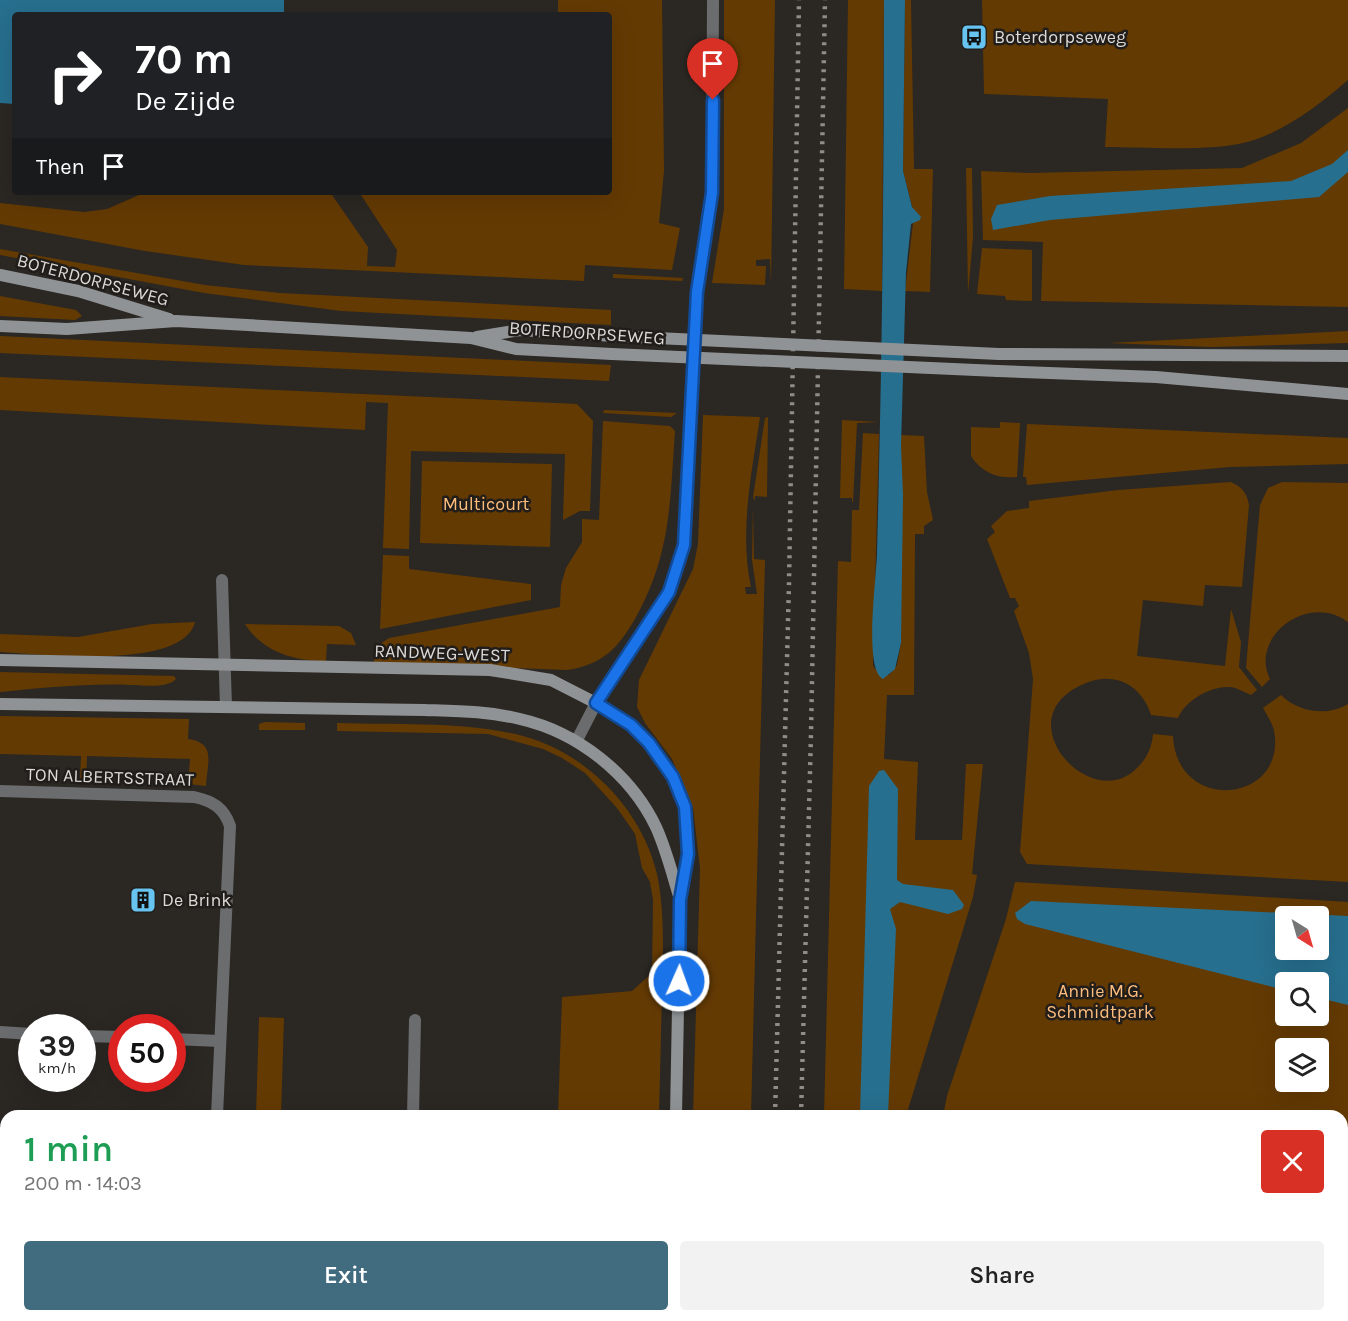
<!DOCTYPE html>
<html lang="en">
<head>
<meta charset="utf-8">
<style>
  :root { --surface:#fff; --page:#f2f2f2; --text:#222; --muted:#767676; --accent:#416b7f }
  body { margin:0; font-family:Karla,sans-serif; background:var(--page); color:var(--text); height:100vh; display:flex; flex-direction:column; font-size:22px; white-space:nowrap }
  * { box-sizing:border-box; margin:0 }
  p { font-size:20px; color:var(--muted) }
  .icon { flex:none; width:33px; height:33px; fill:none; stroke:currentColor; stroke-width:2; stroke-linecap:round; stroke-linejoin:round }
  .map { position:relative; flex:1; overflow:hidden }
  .sheet { position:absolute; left:0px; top:1110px; width:1348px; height:212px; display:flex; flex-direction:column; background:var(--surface); border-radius:18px 18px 0 0; box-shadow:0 6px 24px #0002 }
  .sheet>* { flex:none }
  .hud { position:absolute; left:12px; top:12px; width:600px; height:183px; border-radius:6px; box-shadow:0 6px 24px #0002; background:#202124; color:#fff; overflow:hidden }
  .needle { width:39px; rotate:143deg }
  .fabs { position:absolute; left:1275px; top:906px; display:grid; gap:12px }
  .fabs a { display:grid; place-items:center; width:54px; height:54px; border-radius:6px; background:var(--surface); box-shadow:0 6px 24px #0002; font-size:30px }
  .speed { position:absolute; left:18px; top:1014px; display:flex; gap:12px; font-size:30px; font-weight:700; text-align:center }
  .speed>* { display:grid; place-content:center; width:78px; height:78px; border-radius:50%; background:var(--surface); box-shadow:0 6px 24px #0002; line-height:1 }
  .speed small { font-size:15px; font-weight:400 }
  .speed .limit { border:9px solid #d22; background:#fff; color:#111 }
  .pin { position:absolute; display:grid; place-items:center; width:51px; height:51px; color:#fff; margin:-62px -26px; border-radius:50% 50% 50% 0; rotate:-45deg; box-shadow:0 0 6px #0007 }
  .pin .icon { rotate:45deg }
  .me { position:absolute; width:66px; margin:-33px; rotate:2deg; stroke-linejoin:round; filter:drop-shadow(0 0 4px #0008) }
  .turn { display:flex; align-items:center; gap:21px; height:126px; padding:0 24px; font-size:27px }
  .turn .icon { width:78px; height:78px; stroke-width:2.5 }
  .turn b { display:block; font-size:42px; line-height:51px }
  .then { display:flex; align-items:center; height:57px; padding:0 24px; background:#0003; gap:12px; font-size:22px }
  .round { display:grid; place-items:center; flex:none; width:63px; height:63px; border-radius:6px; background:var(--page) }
  .summary { display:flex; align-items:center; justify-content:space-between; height:102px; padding:0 24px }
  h1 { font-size:36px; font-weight:600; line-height:45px; color:#1e9e55 }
  .primary-button { display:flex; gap:12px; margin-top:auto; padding:12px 24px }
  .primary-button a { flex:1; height:69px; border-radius:6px; background:var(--accent); color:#fff; font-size:24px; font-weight:600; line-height:69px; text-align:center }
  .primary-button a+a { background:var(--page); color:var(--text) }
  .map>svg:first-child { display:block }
</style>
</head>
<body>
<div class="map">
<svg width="1348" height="1321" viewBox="0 0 1348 1321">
  <rect width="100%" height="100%" fill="#2b2723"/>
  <g fill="#643a03" fill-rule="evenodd">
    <polygon points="558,0 662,0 664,171 659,223 680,228 672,270 585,265 584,281 244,265 145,251 0,224 0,203 84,212 107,209 146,192 330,192 368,247 367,266 395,267 397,250 359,192 609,192 609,15 558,15"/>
    <polygon points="724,0 775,0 771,285 770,259 756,260 756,266 766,266 765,285 712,283 724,209"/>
    <polygon points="848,0 884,0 882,291 844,289"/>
    <polygon points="905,0 911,0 914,169 933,169 930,292 905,291 913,223 913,210 903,171"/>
    <path d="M982,0H1348V80C1319,105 1284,132 1247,142C1211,152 1144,147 1105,147L1108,99L984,94Z"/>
    <polygon points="1348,108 1348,307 1041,301 1043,242 983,240 981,171 1030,173 1242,168 1301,143"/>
    <polygon points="966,168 972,168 973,237 968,294"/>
    <polygon points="982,248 1032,250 1032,301 1006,300 1005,296 977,294"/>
    <polygon points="0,249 205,285 280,293 611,310 611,325 341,311 204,293 0,255"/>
    <polygon points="613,274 683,278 682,281 613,278"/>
    <polygon points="0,296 76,310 82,316 75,320 0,316"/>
    <polygon points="1348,331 1348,343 1211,347 1108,343"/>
    <polygon points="0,336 611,365 609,381 0,353"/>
    <polygon points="0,377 577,404 593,421 590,511 580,511 563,520 565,454 411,451 409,549 383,548 388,403 366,402 365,430 0,410"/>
    <polygon points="604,410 677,413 671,417 603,413"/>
    <path d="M703,415L760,417C752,472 739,531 751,587H745L746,594H757L752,560L753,506L754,559L765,560L751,1116H693L700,868L693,808L672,759L645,723L637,707L639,680L693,569L698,544Z"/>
    <polygon points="768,417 767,497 755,496 755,501 753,497 765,418"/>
    <polygon points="842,420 879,422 857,423 853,502 852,502 852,498 840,498"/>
    <path d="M603,421L670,426L675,431C670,501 671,554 636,617C619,647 603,665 567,670L374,663V652H379L380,644L389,638L560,607L561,585L566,568L582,542V519L599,520Z"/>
    <path d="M1000,422L1020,423L1017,477C998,479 982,473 971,456V427L1000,428Z"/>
    <polygon points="1027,424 1348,438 1348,464 1230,467 1027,485 1026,477 1023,477"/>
    <polygon points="863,433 879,434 873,664 874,668 889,675 897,665 901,643 901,435 924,436 927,492 933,520 924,526 924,534 915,534 914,695 887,695 884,759 918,762 915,840 962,840 966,764 983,764 972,874 977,875 973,897 906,1116 824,1116 838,561 851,562 852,510 859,510"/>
    <polygon points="422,461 552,464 550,547 420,543"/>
    <path d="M1231,482C1242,487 1247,493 1249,505L1242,587L1205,585L1203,606L1143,600L1137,656L1225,666L1231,609L1241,642L1239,667L1257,690L1251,695C1244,692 1236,687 1229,687C1210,686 1185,701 1178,718L1151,715C1142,686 1116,671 1086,683C1001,717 1092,817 1138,767C1147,758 1152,747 1153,734L1173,736C1177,815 1288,803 1274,730C1272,723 1267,715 1263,708L1281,695C1298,712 1327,717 1348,704V882L1027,864L1020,852L1033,679L1029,653L1014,611L1019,606L1015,598H1010L987,539L995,532L991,526L1007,511L1029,508V501L1118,490Z"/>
    <path d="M1282,482L1348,483V622C1308,592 1249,637 1270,679L1262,687L1246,668L1260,505L1268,488Z"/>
    <polygon points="383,555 409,556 409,569 531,584 531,600 380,629"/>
    <path d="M195,622C183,671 40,654 0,652V634L78,637L152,624Z"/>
    <path d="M245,624L339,626L351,633L356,645L327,644L326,661C294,661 263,652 245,624Z"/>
    <path d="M0,672L174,676L176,679C166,689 144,685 131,685C87,683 43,688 0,692Z"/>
    <path d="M0,716L189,719L188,739C217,743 207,763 206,786L188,784L190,759L87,756L86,780H80L81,756L0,754Z"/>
    <polygon points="265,722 305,723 305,730 259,730 259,724"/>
    <path d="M337,723C398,725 464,721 523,736C587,753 642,810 657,874C665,912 663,954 662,993C661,1034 660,1075 659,1116H558L562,997L632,991L652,973L653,900L650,882L642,868L635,834L617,808L585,773L562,758L543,749L488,734L337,731Z"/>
    <path d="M1015,882L1348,902V1321H932V1316H1342V1116H943L947,1096L1006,919ZM1286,916H1318V950H1286ZM1286,982H1318V1016H1286ZM1286,1048H1318V1082H1286Z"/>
    <polygon points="259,1017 284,1018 281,1116 256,1116"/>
    <polygon points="553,1316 654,1316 654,1321 552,1321"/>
    <rect x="687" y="1316" width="58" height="5"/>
    <rect x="819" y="1316" width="77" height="5"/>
  </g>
  <g fill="#276f8e" fill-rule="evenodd">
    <polygon points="0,0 284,0 284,15 15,15 15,104 0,103"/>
    <path d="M884,0H905L903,171L912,207L921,217L920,220L911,224L906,272L901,446L903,495L901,643L895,669L883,679C863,669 877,575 877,552C882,368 884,184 884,0Z"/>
    <polygon points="1348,150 1348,172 1319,197 1050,220 993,230 991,219 997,205 1050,196 1291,181 1332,164"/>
    <polygon points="884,770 898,789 897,880 903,884 953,890 964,905 962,909 948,914 900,902 890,909 896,929 888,1116 860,1116 869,786 879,771"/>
    <path d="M1031,901L1348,916V1005L1319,998L1318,982H1286L1285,990L1025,924L1017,919L1015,913ZM1318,916V950H1286V916Z"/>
  </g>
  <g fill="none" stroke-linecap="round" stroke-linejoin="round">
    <g stroke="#6a6c6e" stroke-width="12">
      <polyline points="222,580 226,707"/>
      <polyline points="577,740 596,703 669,592 684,545 697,292 712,193 713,0"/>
      <path d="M0,791L194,797C213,801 224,808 230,826L217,1116"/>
      <polyline points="0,1032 32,1034"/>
      <polyline points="82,1036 122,1037"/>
      <polyline points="172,1039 220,1041"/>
      <polyline points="413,1116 415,1020"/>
      <polyline points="211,1321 211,1316"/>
      <polyline points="407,1321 407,1316"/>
    </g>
    <g stroke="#8f9396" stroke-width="12">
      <polyline points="0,275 78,291 169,319"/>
      <polyline points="0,326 67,329 176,321 471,338 516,349 612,354"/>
      <polyline points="477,337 520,330 613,336"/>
      <polyline points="999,354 1348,356"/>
      <polyline points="998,371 1156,377 1348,394"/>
      <polyline points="0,660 490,670 551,680 596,703 631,725 649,743 673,777 685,807 688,853 680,900 676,1116"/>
      <path d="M0,704L424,710C456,711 488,711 520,719C577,732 630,773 656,827C666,849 672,873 679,896"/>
      <polyline points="670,1321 670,1316"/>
    </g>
    <g stroke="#8f8c89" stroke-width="4.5" stroke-dasharray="3 6" stroke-linecap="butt">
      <polyline points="775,1116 789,584 799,0"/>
      <polyline points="801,1116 811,734 825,0"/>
      <polyline points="769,1321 770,1316"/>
      <polyline points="795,1321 795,1316"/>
    </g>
    <g stroke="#8f9396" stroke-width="12">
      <polyline points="613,336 999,354"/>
      <polyline points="612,354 998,371"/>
    </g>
  </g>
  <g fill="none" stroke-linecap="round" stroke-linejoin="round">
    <defs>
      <polyline id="route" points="679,981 680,900 688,854 685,807 673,777 649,743 631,725 596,703 669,592 684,545 697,292 712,193 713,100"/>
    </defs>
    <use href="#route" stroke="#114b97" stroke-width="15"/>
    <use href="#route" stroke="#1a73e8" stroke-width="10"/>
  </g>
  <defs>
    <symbol id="bus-square" viewBox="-11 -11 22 22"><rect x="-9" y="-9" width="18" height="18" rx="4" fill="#67c4f0" stroke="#211d1a"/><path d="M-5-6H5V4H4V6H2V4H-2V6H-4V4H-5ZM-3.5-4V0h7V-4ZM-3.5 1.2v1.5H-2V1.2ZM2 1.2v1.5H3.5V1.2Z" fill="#111"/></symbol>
    <symbol id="building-square" viewBox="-11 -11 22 22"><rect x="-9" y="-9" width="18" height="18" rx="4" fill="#67c4f0" stroke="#211d1a"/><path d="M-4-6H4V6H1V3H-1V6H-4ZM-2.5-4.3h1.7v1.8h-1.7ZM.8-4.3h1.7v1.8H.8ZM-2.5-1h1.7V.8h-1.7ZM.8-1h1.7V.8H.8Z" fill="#111"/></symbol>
  </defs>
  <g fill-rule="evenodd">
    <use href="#bus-square" x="959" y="22" width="30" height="30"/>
    <use href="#building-square" x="128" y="885" width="30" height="30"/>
  </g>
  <g text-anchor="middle" stroke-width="5" stroke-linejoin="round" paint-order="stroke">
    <g font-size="18" fill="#dcdad7" stroke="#211d1a" text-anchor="start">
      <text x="994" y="43">Boterdorpseweg</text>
      <text x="162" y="906">De Brink</text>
    </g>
    <g font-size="18" fill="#dcdad7" stroke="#211d1a">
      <text transform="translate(93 280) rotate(15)" y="6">BOTERDORPSEWEG</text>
      <text transform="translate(587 333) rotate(4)" y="6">BOTERDORPSEWEG</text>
      <text transform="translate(442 653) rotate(2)" y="6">RANDWEG-WEST</text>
      <text transform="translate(110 777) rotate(2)" y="6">TON ALBERTSSTRAAT</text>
    </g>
    <g font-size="18" fill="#fdbd7d" stroke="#211d1a">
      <text x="486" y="510">Multicourt</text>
      <text x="1100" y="997">Annie M.G.<tspan x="1100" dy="21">Schmidtpark</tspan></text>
    </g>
  </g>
</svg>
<div class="fabs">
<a><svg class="needle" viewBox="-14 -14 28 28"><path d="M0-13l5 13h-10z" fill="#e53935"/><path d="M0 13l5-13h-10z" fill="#767676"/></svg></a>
<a><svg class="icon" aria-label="search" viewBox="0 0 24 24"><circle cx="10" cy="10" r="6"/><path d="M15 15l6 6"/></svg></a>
<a><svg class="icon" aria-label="layers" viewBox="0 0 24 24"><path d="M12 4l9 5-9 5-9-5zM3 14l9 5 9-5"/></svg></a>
</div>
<div class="speed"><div>39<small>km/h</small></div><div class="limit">50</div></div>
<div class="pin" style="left:713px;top:100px;background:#d93025"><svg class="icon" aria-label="arrive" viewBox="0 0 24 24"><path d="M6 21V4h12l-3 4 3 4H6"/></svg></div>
<svg class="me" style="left:679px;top:981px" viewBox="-20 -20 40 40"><circle r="17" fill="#1a73e8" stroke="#fff" stroke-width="3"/><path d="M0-11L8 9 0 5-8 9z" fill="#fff"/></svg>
<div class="hud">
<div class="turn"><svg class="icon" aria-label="right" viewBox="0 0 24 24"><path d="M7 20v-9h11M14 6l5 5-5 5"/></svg><div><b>70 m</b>De Zijde</div></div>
<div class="then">Then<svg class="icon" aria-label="arrive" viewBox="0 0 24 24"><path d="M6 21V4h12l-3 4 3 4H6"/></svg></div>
</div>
<section class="sheet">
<div class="summary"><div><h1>1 min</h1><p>200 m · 14:03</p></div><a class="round" style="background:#d93025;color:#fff"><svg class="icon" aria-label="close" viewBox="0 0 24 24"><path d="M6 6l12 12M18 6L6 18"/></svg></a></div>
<div class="primary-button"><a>Exit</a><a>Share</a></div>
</section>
</div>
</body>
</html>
